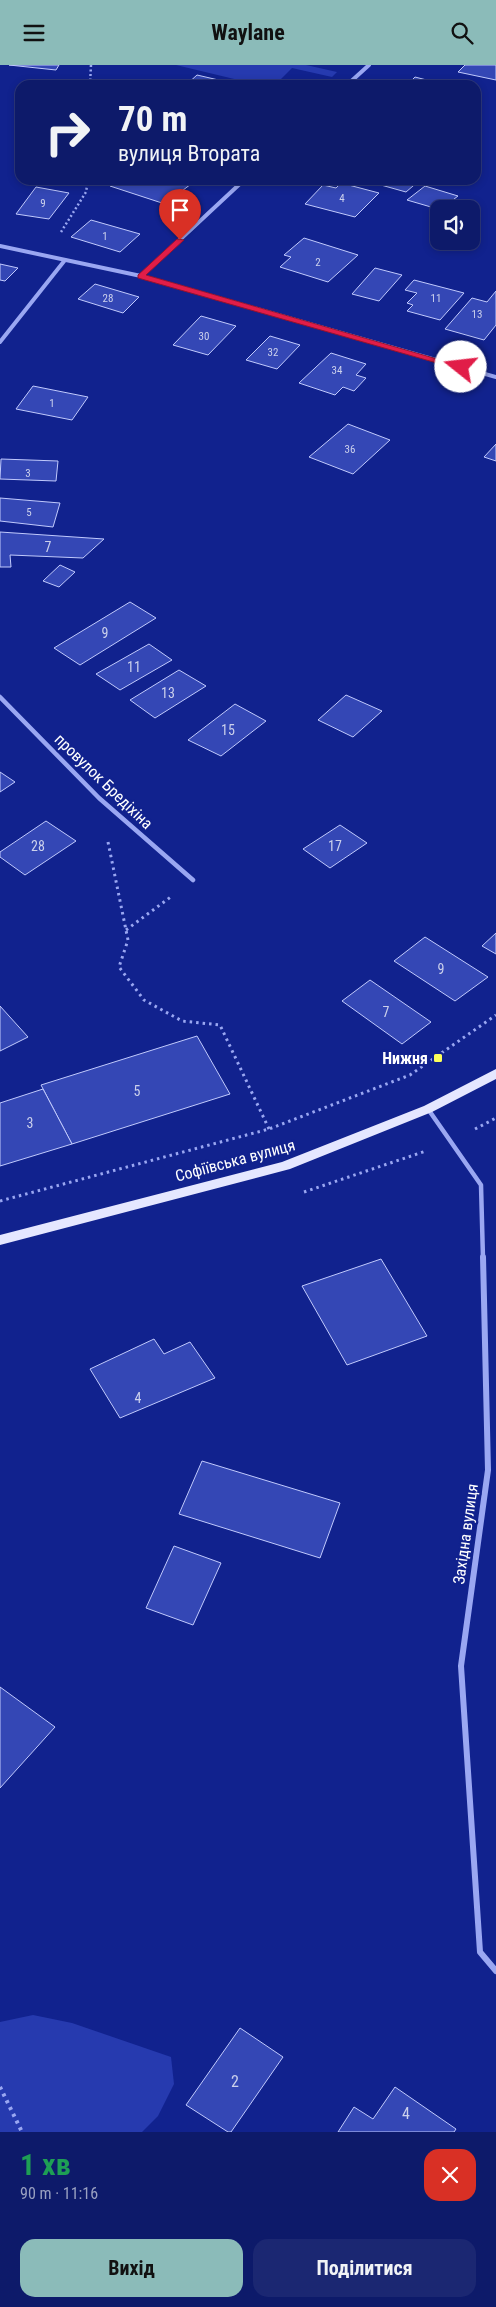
<!DOCTYPE html>
<html lang="uk">
<head>
<meta charset="utf-8">
<style>
  :root { --surface:#0d1a6a; --page:#1b2772; --text:#f1f3f6; --muted:#9aa1c1; --line:#2d387e; --accent:#8bbbb9 }
  body { margin:0; font-family:"Roboto Condensed",sans-serif; background:var(--page); color:var(--text); height:100vh; display:flex; flex-direction:column; font-size:19px; white-space:nowrap }
  * { box-sizing:border-box; margin:0 }
  p { font-size:16px; color:var(--muted) }
  .icon { flex:none; width:28px; height:28px; fill:none; stroke:currentColor; stroke-width:2; stroke-linecap:round; stroke-linejoin:round }
  .map { position:relative; height:2067px; overflow:hidden }
  .drawer { display:flex; flex-direction:column; background:var(--surface); flex:1 }
  .drawer>* { flex:none }
  .banner { position:absolute; left:15px; top:15px; width:466px; height:105px; border-radius:15px; box-shadow:0 2px 8px #0003,0 0 0 1px var(--line); background:#0d1a6a; color:var(--text); overflow:hidden }
  .buttons { position:absolute; left:430px; top:135px; display:grid; gap:10px }
  .buttons a { display:grid; place-items:center; width:50px; height:50px; border-radius:10px; background:var(--surface); box-shadow:0 2px 8px #0003,0 0 0 1px var(--line); font-size:25px }
  .pin { position:absolute; display:grid; place-items:center; width:42px; height:42px; color:#fff; margin:-51px -21px; border-radius:50% 50% 50% 0; rotate:-45deg; box-shadow:0 0 5px #0007 }
  .pin .icon { rotate:45deg }
  .me { position:absolute; width:55px; margin:-28px; rotate:286deg; stroke-linejoin:round; filter:drop-shadow(0 0 4px #0008) }
  .turn { display:flex; align-items:center; gap:18px; height:105px; padding:0 20px; font-size:22px }
  .turn .icon { width:65px; height:65px; stroke-width:2.5 }
  .turn b { display:block; font-size:35px; line-height:42px }
  .round { display:grid; place-items:center; flex:none; width:52px; height:52px; border-radius:15px; background:var(--page) }
  .overview { display:flex; align-items:center; justify-content:space-between; height:85px; padding:0 20px }
  h1 { font-size:30px; font-weight:700; line-height:38px; color:#1e9e55 }
  .primary-button { display:flex; gap:10px; margin-top:auto; padding:10px 20px }
  .primary-button a { flex:1; height:58px; border-radius:15px; background:var(--accent); color:#111; font-size:20px; font-weight:700; line-height:58px; text-align:center }
  .primary-button a+a { background:var(--page); color:var(--text) }
  header { display:flex; justify-content:space-between; align-items:center; height:65px; padding:0 20px; background:var(--accent); color:#111; font-size:22px; font-weight:700 }
  .map>svg:first-child { display:block }
</style>
</head>
<body>
<header><svg class="icon" aria-label="menu" viewBox="0 0 24 24"><path d="M4 6h16M4 12h16M4 18h16"/></svg>Waylane<svg class="icon" aria-label="search" viewBox="0 0 24 24"><circle cx="10" cy="10" r="6"/><path d="M15 15l6 6"/></svg></header>
<div class="map">
<svg width="496" height="2067" viewBox="0 0 496 2067">
  <rect width="100%" height="100%" fill="#11228e"/>
  <g fill="#263aaf">
    <polygon points="176,0 306,0 337,7 332,12 292,3 275,20 259,20"/>
    <polygon points="33,1950 72,1958 171,1992 174,2019 158,2051 142,2067 0,2067 0,1957"/>
  </g>
  <g fill="#3447b5" stroke="#c1cafd">
    <polygon points="9,0 59,0 56,5"/>
    <polygon points="465,0 496,0 496,15 458,7"/>
    <polygon points="197,10 240,20 186,20"/>
    <polygon points="415,12 446,20 407,20"/>
    <polygon points="118,115 180,115 191,119 165,139 110,121"/>
    <polygon points="363,115 420,115 406,127"/>
    <polygon points="341,118 379,128 355,152 305,139 323,120 336,123"/>
    <polygon points="425,121 458,131 445,141 435,138 431,142 407,135"/>
    <polygon points="36,122 69,128 49,154 16,149"/>
    <polygon points="91,155 140,169 120,187 71,172"/>
    <polygon points="304,173 358,190 328,217 280,202 291,192 284,190"/>
    <polygon points="0,199 18,203 5,216 0,215"/>
    <polygon points="375,203 402,210 379,236 352,229"/>
    <polygon points="414,215 464,228 440,255 407,246 413,240 407,238 417,228 405,225"/>
    <polygon points="95,219 139,232 123,248 78,234"/>
    <polygon points="496,226 496,260 484,275 445,264 472,233 487,237"/>
    <polygon points="201,251 236,261 208,290 173,280"/>
    <polygon points="270,271 300,280 277,304 246,295"/>
    <polygon points="331,288 366,299 356,310 366,313 354,326 343,322 335,330 299,318"/>
    <polygon points="33,321 88,332 72,355 16,344"/>
    <polygon points="348,359 390,375 353,409 309,392"/>
    <polygon points="496,379 496,396 484,392"/>
    <polygon points="1,394 58,396 56,416 0,414"/>
    <polygon points="0,433 60,438 53,462 0,456"/>
    <polygon points="0,467 104,474 83,493 10,490 11,502 0,502"/>
    <polygon points="60,500 75,507 59,522 43,516"/>
    <polygon points="130,537 156,553 80,600 54,583"/>
    <polygon points="149,579 172,595 120,625 96,609"/>
    <polygon points="179,605 206,621 155,653 130,635"/>
    <polygon points="346,630 382,646 353,672 318,655"/>
    <polygon points="235,639 266,656 221,691 188,675"/>
    <polygon points="0,707 15,717 0,727"/>
    <polygon points="46,756 76,776 25,810 0,792 0,787"/>
    <polygon points="340,760 367,778 330,803 303,784"/>
    <polygon points="496,868 496,889 482,881"/>
    <polygon points="425,872 488,912 455,936 394,896"/>
    <polygon points="370,915 431,957 402,979 342,936"/>
    <polygon points="0,941 28,972 0,986"/>
    <polygon points="197,971 230,1029 72,1079 41,1020"/>
    <polygon points="43,1024 72,1079 0,1101 0,1038"/>
    <polygon points="381,1194 427,1271 347,1300 302,1221"/>
    <polygon points="154,1274 164,1289 190,1277 215,1313 120,1353 90,1304"/>
    <polygon points="202,1396 340,1438 320,1493 179,1449"/>
    <polygon points="174,1481 221,1498 193,1560 146,1543"/>
    <polygon points="0,1622 55,1662 0,1723"/>
    <polygon points="240,1963 283,1992 231,2067 228,2067 186,2040"/>
    <polygon points="395,2022 456,2064 454,2067 338,2067 354,2042 373,2054"/>
  </g>
  <g fill="none" stroke-linecap="round" stroke-linejoin="round">
    <g stroke="#9aa7f2" stroke-width="2.5" stroke-dasharray="2 2.5" stroke-linecap="butt">
      <polyline points="90,20 91,0"/>
      <polyline points="61,167 86,127 88,115"/>
    </g>
    <g stroke="#9aa7f2" stroke-width="3" stroke-dasharray="2.5 4" stroke-linecap="butt">
      <polyline points="108,777 128,875 119,902 144,935 182,956 220,960 269,1064"/>
      <polyline points="126,865 172,831"/>
      <polyline points="475,1064 496,1053"/>
      <polyline points="304,1127 426,1086"/>
      <polyline points="0,1136 269,1064 410,1010 496,950"/>
    </g>
    <polyline stroke="#9aa7f2" stroke-width="4" stroke-dasharray="3 4.5" stroke-linecap="butt" points="0,2022 22,2067"/>
    <g stroke="#9aa7f2" stroke-width="4">
      <polyline points="347,20 369,0"/>
      <polyline points="0,181 141,211 496,312"/>
      <polyline points="141,211 244,115"/>
      <polyline points="0,277 65,195"/>
    </g>
    <g stroke="#9aa7f2" stroke-width="4.5">
      <polyline points="0,632 99,733 193,815"/>
      <polyline points="428,1044 481,1120 483,1194"/>
    </g>
    <polyline stroke="#9aa7f2" stroke-width="6" points="483,1192 488,1405 461,1601 480,1887 496,1906"/>
    <polygon fill="#e5e7ff" fill-rule="evenodd" points="496,1004 496,1014 432,1047 290,1104 0,1180 0,1170 282,1097 424,1041"/>
  </g>
  <polygon fill="#e11d48" stroke="#92132f" points="177,174 184,175 146,210 465,302 458,304 138,213 138,210"/>
  <rect fill="#fdff5b" stroke="#11228e" stroke-width="2" x="433" y="988" width="10" height="10" rx="2.5"/>
  <g text-anchor="middle" stroke-width="4.5" stroke-linejoin="round" paint-order="stroke">
    <g font-size="11" fill="#ccd1ec">
      <text x="342" y="137">4</text>
      <text x="43" y="142">9</text>
      <text x="105" y="175">1</text>
      <text x="318" y="201">2</text>
      <text x="108" y="237">28</text>
      <text x="436" y="237">11</text>
      <text x="477" y="253">13</text>
      <text x="204" y="275">30</text>
      <text x="273" y="291">32</text>
      <text x="337" y="309">34</text>
      <text x="52" y="342">1</text>
      <text x="350" y="388">36</text>
      <text x="28" y="412">3</text>
      <text x="29" y="451">5</text>
    </g>
    <g font-size="14" fill="#ccd1ec">
      <text x="48" y="487">7</text>
      <text x="105" y="573">9</text>
      <text x="134" y="607">11</text>
      <text x="168" y="633">13</text>
      <text x="228" y="670">15</text>
      <text x="38" y="786">28</text>
      <text x="335" y="786">17</text>
      <text x="441" y="909">9</text>
      <text x="386" y="952">7</text>
      <text x="137" y="1031">5</text>
      <text x="30" y="1063">3</text>
      <text x="138" y="1338">4</text>
    </g>
    <g font-size="16" fill="#fff" stroke="#11228e">
      <text transform="translate(104 716) rotate(44)" y="6">провулок Бредіхіна</text>
      <text transform="translate(235 1095) rotate(-15)" y="6">Софіївська вулиця</text>
      <text transform="translate(465 1469) rotate(-82)" y="6">Західна вулиця</text>
    </g>
    <g font-size="16" font-weight="bold" fill="#fff" stroke="#11228e" text-anchor="end">
      <text x="428" y="999">Нижня</text>
    </g>
    <g font-size="16" fill="#ccd1ec">
      <text x="235" y="2022">2</text>
      <text x="406" y="2054">4</text>
    </g>
  </g>
</svg>
<div class="buttons">
<a><svg class="icon" aria-label="sound" viewBox="0 0 24 24"><path d="M4 9h4l5-4v14l-5-4H4zM17 9q2 3 0 6"/></svg></a>
</div>
<div class="pin" style="left:180px;top:175px;background:#d93025"><svg class="icon" aria-label="arrive" viewBox="0 0 24 24"><path d="M6 21V4h12l-3 4 3 4H6"/></svg></div>
<svg class="me" style="left:461px;top:302px" viewBox="-20 -20 40 40"><circle r="19" fill="#fff"/><path d="M0-13L10 11 0 6-10 11z" fill="#e11d48"/></svg>
<div class="banner">
<div class="turn"><svg class="icon" aria-label="right" viewBox="0 0 24 24"><path d="M7 20v-9h11M14 6l5 5-5 5"/></svg><div><b>70 m</b>вулиця Втората</div></div>
</div>
</div>
<section class="drawer">
<div class="overview"><div><h1>1 хв</h1><p>90 m · 11:16</p></div><a class="round" style="background:#d93025;color:#fff"><svg class="icon" aria-label="close" viewBox="0 0 24 24"><path d="M6 6l12 12M18 6L6 18"/></svg></a></div>
<div class="primary-button"><a>Вихід</a><a>Поділитися</a></div>
</section>
</body>
</html>
